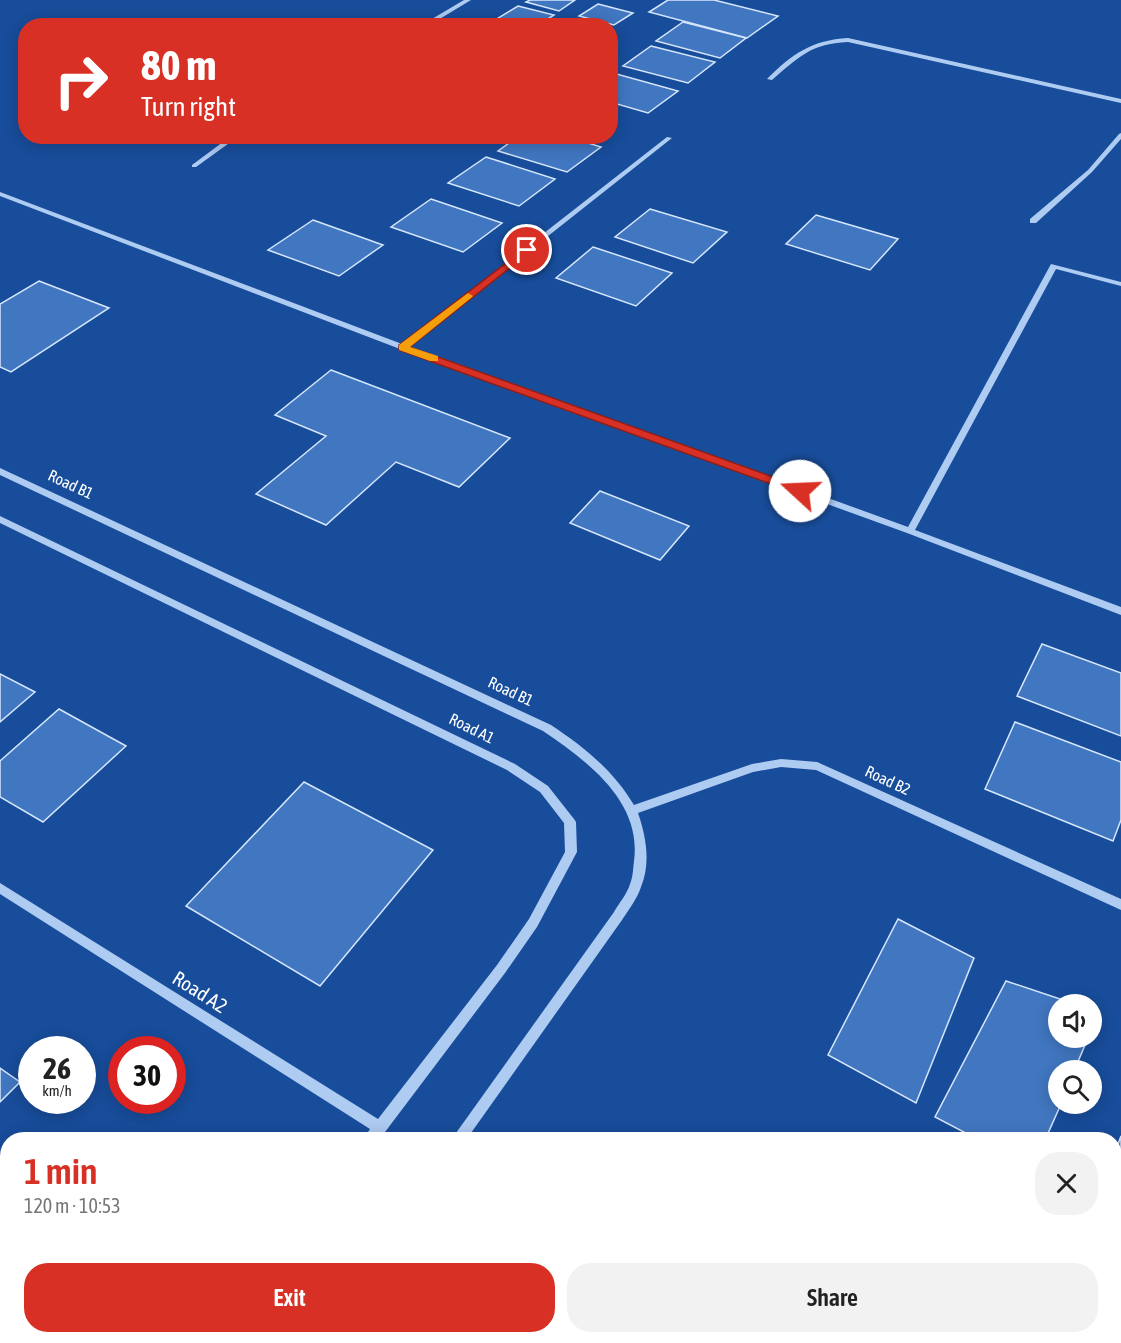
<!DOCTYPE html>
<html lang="en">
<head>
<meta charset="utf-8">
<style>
  :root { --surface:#fff; --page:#f2f2f2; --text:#222; --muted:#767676; --accent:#d93025 }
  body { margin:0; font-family:"Asap Condensed",sans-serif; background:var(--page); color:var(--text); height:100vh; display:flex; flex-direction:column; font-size:22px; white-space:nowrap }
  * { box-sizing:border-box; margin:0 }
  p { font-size:20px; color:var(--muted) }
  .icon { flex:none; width:33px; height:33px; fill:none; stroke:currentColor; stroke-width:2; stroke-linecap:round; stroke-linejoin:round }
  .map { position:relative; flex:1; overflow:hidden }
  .sheet { position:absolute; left:0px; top:1132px; width:1122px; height:212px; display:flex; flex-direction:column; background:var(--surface); border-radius:24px 24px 0 0; box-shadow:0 3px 15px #0003 }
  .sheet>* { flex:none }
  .hud { position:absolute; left:18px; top:18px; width:600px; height:126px; border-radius:24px; box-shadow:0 3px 15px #0003; background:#d93025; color:#fff; overflow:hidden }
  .fabs { position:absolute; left:1048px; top:994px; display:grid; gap:12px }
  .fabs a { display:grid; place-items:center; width:54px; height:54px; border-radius:50%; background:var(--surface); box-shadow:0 3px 15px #0003; font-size:30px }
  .speed { position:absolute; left:18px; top:1036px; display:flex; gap:12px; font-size:30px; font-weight:700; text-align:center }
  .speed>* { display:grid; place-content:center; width:78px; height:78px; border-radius:50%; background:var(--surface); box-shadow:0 3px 15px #0003; line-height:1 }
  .speed small { font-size:15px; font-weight:400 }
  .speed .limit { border:9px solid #d22; background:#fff; color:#111 }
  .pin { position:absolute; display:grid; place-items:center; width:51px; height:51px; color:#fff; margin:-26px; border:3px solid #fff; border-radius:50%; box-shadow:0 2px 6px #0007 }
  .me { position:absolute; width:66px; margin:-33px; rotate:290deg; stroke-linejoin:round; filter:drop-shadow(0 0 4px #0008) }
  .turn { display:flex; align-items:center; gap:21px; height:126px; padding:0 24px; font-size:27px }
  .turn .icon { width:78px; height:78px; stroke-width:2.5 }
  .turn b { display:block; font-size:42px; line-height:51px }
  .round { display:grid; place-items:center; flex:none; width:63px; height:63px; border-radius:24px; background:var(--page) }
  .head { display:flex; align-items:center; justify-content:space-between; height:102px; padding:0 24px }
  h1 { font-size:36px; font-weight:600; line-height:45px; color:var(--accent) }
  .cta { display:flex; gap:12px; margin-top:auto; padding:12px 24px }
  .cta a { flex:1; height:69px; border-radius:24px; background:var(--accent); color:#fff; font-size:24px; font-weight:600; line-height:69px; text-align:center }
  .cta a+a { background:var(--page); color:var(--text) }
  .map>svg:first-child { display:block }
</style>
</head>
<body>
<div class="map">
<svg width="1121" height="1343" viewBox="0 0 1121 1343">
  <rect width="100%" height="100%" fill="#184d9b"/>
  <g fill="#4177c1" stroke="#d6e6fc" stroke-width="1.5">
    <polygon points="530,0 575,0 559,11 526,2"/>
    <polygon points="668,0 714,0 778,16 747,38 649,12"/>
    <polygon points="598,4 633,13 614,25 579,16"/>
    <polygon points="518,6 554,15 537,26 517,26 495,20"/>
    <polygon points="683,22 746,38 720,58 656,41"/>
    <polygon points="651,46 715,62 688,83 623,66"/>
    <polygon points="613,73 678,91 648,113 610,102 610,74"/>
    <polygon points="519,136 566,136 601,147 567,172 498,151"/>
    <polygon points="486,157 555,179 519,206 448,183"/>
    <polygon points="431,199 502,223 463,252 391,227"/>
    <polygon points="650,209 727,232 693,263 615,237"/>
    <polygon points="816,215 898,239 870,270 786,244"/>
    <polygon points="313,220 383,245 339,276 268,250"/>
    <polygon points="593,247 672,273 636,306 556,278"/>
    <polygon points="39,281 109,308 11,372 0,367 0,304"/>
    <polygon points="331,370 510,438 459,487 396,462 326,525 256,494 326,436 275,415"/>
    <polygon points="600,491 689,526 660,560 570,523"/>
    <polygon points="1042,644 1121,673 1121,736 1017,696"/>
    <polygon points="0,674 35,692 0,722"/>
    <polygon points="59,709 126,746 43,822 0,797 0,761"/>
    <polygon points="1015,722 1121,762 1121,820 1113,841 985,789"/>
    <polygon points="304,782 433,850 320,986 186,906"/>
    <polygon points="898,919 974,958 916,1103 828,1055"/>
    <polygon points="1006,981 1078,1005 1059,1005 1059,1038 1088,1038 1074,1071 1059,1071 1061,1104 1045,1140 979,1140 935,1117"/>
    <polygon points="0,1068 20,1082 0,1102"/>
    <polygon points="1121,1136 1121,1199 1114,1196 1114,1155"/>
    <polygon points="844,1336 960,1336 957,1343 841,1343"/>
  </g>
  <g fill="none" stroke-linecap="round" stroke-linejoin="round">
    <g fill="#aecbf2" fill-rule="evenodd">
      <polygon points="464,0 471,0 428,26 420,26"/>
      <path d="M848,38L1121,99V103L848,42C810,44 799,57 772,80L767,79C792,54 812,40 848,38Z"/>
      <polygon points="1121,133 1121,139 1092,172 1036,223 1030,223 1030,219 1088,170 1119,134"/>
      <polygon points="231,136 239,136 196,167 192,167 192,165"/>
      <polygon points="667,137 672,138 409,346 908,527 1051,264 1121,282 1121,286 1056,269 915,530 1121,607 1121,615 907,533 400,349 0,196 0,192 402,344"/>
      <path d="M0,468L551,725C584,747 613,770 634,805L752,764L781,759L817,762L1121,899V910L816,770L781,767L753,772L638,813C646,836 651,863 641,887C637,899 629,909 622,920L466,1140H451L614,912C619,903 627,894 630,884C633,877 633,869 634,861C642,801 587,761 543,731L0,475Z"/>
      <polygon points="0,516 515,764 548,786 574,819 576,822 577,852 537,927 505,973 379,1140 363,1140 370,1129 0,894 0,883 378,1119 497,965 529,919 565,852 564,823 540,792 507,770 0,523"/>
      <polygon points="209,1336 226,1336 223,1343 206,1343"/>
      <polygon points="309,1336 325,1336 323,1343 306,1343"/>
      <polygon points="595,1336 616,1336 620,1343 599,1343"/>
    </g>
  </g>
  <polygon fill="#d93025" stroke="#8d1f18" stroke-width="1.5" points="527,247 530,248 530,252 410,347 804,488 804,493 796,493 399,350 399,345"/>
  <polygon fill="#f59e0b" points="468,293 473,296 471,298 410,347 438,356 438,361 430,361 399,350 399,345"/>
  <g text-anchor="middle" stroke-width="6" stroke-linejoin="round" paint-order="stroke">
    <g font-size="16" fill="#fff" stroke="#184d9b">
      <text transform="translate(71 484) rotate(25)" y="6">Road B1</text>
      <text transform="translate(511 691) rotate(25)" y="6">Road B1</text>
      <text transform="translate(472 728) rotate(26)" y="6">Road A1</text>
      <text transform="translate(888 780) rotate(25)" y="6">Road B2</text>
    </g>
    <g font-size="20" fill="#fff" stroke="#184d9b">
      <text transform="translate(200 992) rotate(32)" y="7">Road A2</text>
    </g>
  </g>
</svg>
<div class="fabs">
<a><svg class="icon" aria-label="sound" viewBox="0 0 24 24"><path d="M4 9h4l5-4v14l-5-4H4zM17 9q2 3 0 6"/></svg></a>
<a><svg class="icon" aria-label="search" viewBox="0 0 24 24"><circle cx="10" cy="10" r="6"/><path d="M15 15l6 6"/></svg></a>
</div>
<div class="speed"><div>26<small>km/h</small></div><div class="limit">30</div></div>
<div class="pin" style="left:527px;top:250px;background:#d93025"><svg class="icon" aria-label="arrive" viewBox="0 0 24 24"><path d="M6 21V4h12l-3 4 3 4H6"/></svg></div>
<svg class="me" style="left:800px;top:491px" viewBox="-20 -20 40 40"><circle r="19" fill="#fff"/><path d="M0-13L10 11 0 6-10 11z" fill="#d93025"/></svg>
<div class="hud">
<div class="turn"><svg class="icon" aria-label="right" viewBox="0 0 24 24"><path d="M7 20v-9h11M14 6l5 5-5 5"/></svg><div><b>80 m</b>Turn right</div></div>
</div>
<section class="sheet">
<div class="head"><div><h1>1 min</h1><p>120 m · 10:53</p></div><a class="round"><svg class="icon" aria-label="close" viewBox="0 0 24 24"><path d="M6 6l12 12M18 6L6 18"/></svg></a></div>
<div class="cta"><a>Exit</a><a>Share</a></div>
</section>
</div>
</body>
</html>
